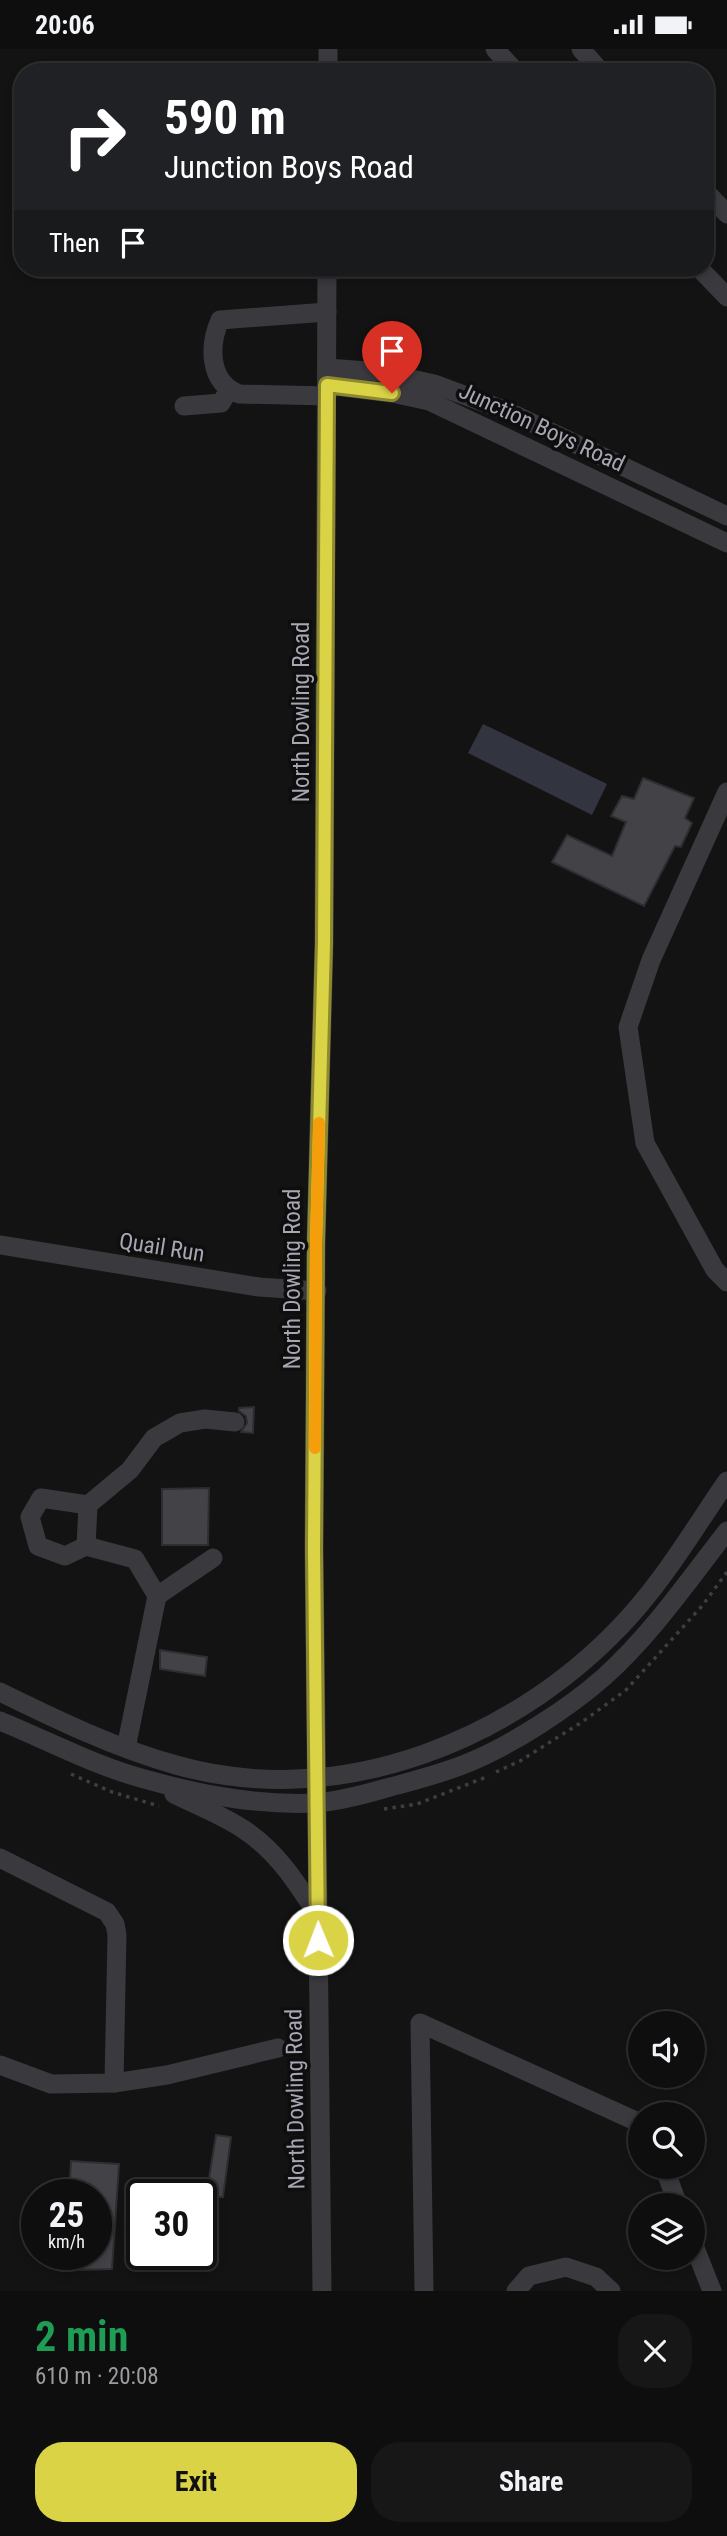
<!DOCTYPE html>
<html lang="en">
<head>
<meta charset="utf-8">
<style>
  :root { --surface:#0e0e0f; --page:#171718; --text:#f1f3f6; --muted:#9b9c9e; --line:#2e2e2f; --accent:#dad346 }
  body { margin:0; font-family:"Roboto Condensed",sans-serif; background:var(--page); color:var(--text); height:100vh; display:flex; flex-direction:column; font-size:26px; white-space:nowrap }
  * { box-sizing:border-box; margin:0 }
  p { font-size:23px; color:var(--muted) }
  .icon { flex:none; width:38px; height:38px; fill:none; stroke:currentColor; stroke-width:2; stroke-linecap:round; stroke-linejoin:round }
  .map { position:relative; height:2242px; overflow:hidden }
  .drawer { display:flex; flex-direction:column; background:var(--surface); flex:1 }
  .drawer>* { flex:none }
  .guide { position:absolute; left:14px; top:14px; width:700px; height:214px; border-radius:28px; box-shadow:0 4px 10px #0003,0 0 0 2px var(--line); background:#202124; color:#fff; overflow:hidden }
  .tools { position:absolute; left:628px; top:1962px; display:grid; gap:14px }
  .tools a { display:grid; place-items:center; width:77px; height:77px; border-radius:50%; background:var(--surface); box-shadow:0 4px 10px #0003,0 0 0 2px var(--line); font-size:35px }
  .speed { position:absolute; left:21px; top:2130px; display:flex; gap:14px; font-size:35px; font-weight:700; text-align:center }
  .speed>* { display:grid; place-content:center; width:91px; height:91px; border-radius:50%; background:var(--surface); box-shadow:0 4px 10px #0003,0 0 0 2px var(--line); line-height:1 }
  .speed small { font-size:18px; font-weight:400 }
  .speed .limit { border:4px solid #111; border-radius:10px; background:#fff; color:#111 }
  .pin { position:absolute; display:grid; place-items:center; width:60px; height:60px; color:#fff; margin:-72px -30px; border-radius:50% 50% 50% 0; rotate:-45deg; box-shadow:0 0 7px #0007 }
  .pin .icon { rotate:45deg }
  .me { position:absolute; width:77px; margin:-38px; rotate:359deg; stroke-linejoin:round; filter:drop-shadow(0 0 5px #0008) }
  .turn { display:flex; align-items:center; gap:24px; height:147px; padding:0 35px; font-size:32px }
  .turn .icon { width:91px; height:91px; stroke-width:2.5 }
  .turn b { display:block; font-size:49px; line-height:60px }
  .then { display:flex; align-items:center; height:66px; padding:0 35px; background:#0003; gap:14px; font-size:26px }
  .round { display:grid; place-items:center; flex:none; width:74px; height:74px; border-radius:28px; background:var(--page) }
  .headline { display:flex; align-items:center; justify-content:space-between; height:119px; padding:0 35px }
  h1 { font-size:42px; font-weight:700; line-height:52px; color:#1e9e55 }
  .button { display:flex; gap:14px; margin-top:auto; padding:14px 35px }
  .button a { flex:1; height:80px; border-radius:28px; background:var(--accent); color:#111; font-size:28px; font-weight:700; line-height:80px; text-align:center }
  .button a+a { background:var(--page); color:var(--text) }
  .status { display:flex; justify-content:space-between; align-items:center; height:49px; padding:0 35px; background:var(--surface); direction:ltr }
  .status svg { height:19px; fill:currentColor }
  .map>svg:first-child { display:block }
</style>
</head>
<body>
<div class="status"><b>20:06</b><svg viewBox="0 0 49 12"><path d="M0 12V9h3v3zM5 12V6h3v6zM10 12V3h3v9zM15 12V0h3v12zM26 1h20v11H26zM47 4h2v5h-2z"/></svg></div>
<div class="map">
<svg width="727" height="2242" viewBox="0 0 727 2242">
  <rect width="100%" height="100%" fill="#131314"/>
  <polygon fill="#32353f" points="483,675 607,735 592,766 468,704"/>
  <g fill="#434247" stroke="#2e2d30" stroke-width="2">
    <polygon points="643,729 694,749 685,769 692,774 681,798 675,797 644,857 552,813 567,786 612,807 626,773 611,767 622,747 634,750"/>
    <polygon points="254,1358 253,1384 241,1383 247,1374 246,1367 239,1362 239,1359"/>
    <polygon points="209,1439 208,1496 162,1496 162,1440"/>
    <polygon points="160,1601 207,1608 205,1627 160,1620"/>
    <polygon points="216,2086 231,2088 223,2148 206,2148"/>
    <polygon points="71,2112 119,2115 112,2220 80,2221 81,2205 96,2205 96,2146 69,2146"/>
  </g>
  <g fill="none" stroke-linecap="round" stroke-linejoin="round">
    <g stroke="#3d3d42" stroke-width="3.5" stroke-dasharray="3.5 5" stroke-linecap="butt">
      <polyline points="496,1723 520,1712 582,1673 626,1641 702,1557 727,1523"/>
      <polyline points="71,1725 112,1743 159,1757"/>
      <polyline points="384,1760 417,1755 489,1727"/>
    </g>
    <g stroke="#3a3a3e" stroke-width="19">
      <polyline points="495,0 516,23"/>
      <polyline points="581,0 601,23"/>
      <polyline points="328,23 328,0"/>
      <polyline points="705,142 727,165"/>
      <polyline points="699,219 727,248"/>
      <path d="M327,263L220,271C209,296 208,333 239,345L327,347"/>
      <polyline points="327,319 381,323 434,335 507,362 727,467"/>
      <polyline points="327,336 392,344 429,352 727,494"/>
      <polyline points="184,357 221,354 229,341"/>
      <polyline points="727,743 651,911 628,978 645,1094 715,1221 727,1233"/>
      <polyline points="0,1196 259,1238 317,1242"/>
      <polyline points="86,1497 88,1456"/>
      <polyline points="213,1509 157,1547 135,1510 86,1497 65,1507 38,1497 30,1468 41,1449 88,1456 130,1421 154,1389 180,1374 205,1370 235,1373"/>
      <path d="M0,1643C57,1671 115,1699 176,1716C341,1763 520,1690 631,1566C667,1526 696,1477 727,1432"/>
      <path d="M0,1672C49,1692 97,1718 148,1731C202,1746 260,1757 316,1754C338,1752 362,1746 383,1740C412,1732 442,1725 470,1713C513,1695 569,1659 604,1628C651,1586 689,1531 727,1482"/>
      <polyline points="126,1699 157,1547"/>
      <path d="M174,1745C196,1756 222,1766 243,1780C277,1802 297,1834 318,1867"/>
      <polyline points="0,1809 107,1863 115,1875 117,1886 114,2034 51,2035 0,2016"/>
      <polyline points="114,2034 167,2026 278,1999"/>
      <polyline points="664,2118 678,2156"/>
      <polyline points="693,2194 712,2242"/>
      <polyline points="322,2242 314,1500 316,1193 324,894 327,219"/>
      <polyline points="424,2242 420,1974 640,2074"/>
      <polyline points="516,2242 529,2227 566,2218 596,2228 611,2242"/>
    </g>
  </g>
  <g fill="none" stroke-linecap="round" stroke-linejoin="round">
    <defs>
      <polyline id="route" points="318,1891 314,1500 316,1194 324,894 327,336 392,344"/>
    </defs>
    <use href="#route" stroke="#8e892e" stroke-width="18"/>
    <use href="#route" stroke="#dad346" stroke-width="12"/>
    <polyline stroke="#f59e0b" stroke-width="12" points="315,1399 316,1194 319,1074"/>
  </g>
  <g text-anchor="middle" stroke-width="7" stroke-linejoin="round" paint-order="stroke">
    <g font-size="23" fill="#a6a7b3" stroke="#0e0e0f">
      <text transform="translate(542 378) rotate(25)" y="8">Junction Boys Road</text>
      <text transform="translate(301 663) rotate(-90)" y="8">North Dowling Road</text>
      <text transform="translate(162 1198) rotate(9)" y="8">Quail Run</text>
      <text transform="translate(292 1230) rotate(-90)" y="8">North Dowling Road</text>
      <text transform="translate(295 2050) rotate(-91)" y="8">North Dowling Road</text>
    </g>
  </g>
</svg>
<div class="tools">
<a><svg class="icon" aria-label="sound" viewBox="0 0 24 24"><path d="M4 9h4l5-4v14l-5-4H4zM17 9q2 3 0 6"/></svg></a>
<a><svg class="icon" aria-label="search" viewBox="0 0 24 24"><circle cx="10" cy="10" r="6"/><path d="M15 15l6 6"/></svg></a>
<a><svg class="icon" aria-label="layers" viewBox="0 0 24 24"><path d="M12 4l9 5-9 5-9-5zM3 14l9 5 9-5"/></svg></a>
</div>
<div class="speed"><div>25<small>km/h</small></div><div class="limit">30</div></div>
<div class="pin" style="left:392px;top:344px;background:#d93025"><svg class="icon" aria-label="arrive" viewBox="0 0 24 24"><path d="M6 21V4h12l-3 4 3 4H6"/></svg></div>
<svg class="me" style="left:318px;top:1891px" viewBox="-20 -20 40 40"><circle r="17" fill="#dad346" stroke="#fff" stroke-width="3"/><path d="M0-11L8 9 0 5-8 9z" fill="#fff"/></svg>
<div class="guide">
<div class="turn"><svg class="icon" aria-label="right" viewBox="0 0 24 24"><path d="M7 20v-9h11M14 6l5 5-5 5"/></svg><div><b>590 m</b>Junction Boys Road</div></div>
<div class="then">Then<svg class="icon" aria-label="arrive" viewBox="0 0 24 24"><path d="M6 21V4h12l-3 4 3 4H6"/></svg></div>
</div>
</div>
<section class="drawer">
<div class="headline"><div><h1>2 min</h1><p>610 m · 20:08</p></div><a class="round"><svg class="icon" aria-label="close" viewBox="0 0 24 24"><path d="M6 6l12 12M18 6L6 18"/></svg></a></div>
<div class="button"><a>Exit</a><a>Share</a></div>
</section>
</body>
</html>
